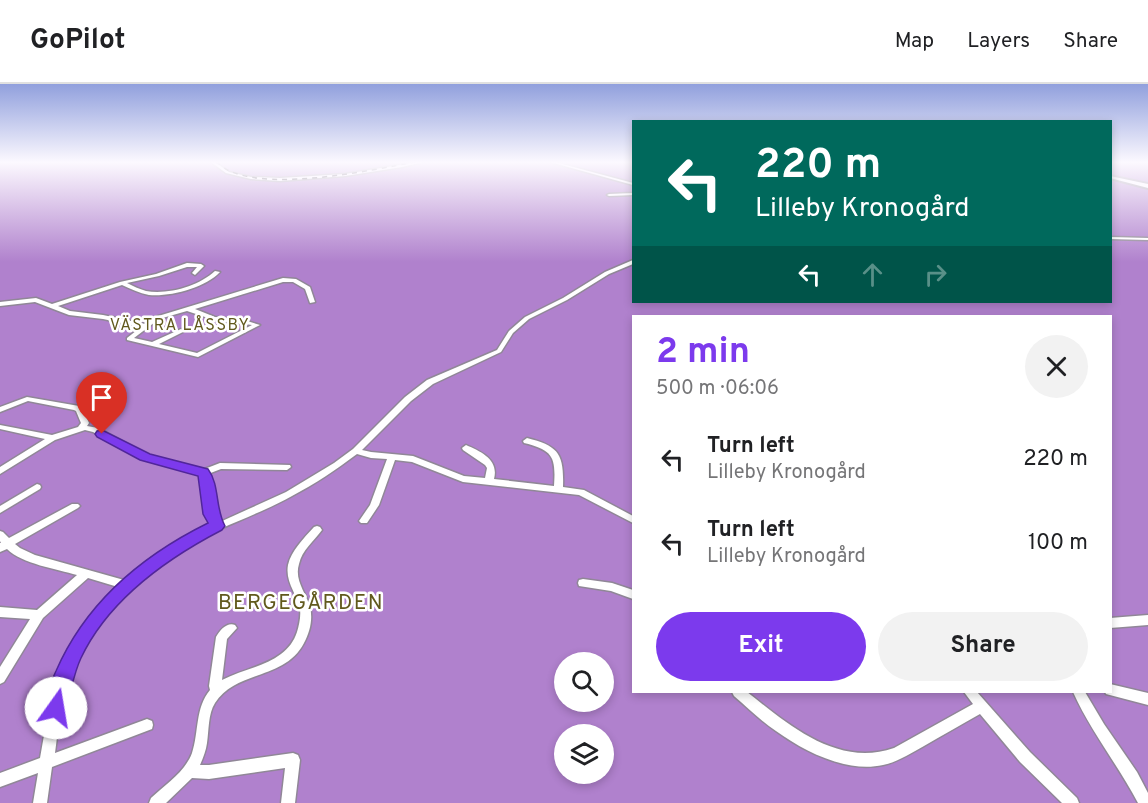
<!DOCTYPE html>
<html lang="en">
<head>
<meta charset="utf-8">
<style>
  :root { --surface:#fff; --page:#f2f2f2; --text:#202124; --muted:#757577; --line:#e0e0e0; --accent:#7c3aed }
  body { margin:0; font-family:Overpass,sans-serif; background:var(--page); color:var(--text); height:100vh; display:flex; flex-direction:column; font-size:22px; white-space:nowrap }
  * { box-sizing:border-box; margin:0 }
  p { font-size:20px; color:var(--muted) }
  .icon { flex:none; width:33px; height:33px; fill:none; stroke:currentColor; stroke-width:2; stroke-linecap:round; stroke-linejoin:round }
  .map { position:relative; flex:1; overflow:hidden }
  .details { position:absolute; left:632px; top:231px; width:480px; height:378px; display:flex; flex-direction:column; background:var(--surface); border-radius:0px; box-shadow:0 3px 9px #0003 }
  .details>* { flex:none }
  .hud { position:absolute; left:632px; top:36px; width:480px; height:183px; border-radius:0px; box-shadow:0 3px 9px #0003; background:#00695c; color:#fff; overflow:hidden }
  .controls { position:absolute; left:554px; top:568px; display:grid; gap:12px }
  .controls a { display:grid; place-items:center; width:60px; height:60px; border-radius:50%; background:var(--surface); box-shadow:0 3px 9px #0003; font-size:30px }
  .pin { position:absolute; display:grid; place-items:center; width:51px; height:51px; color:#fff; margin:-62px -26px; border-radius:50% 50% 50% 0; rotate:-45deg; box-shadow:0 0 6px #0007 }
  .pin .icon { rotate:45deg }
  .me { position:absolute; width:66px; margin:-33px; rotate:13deg; stroke-linejoin:round; filter:drop-shadow(0 0 4px #0008) }
  .turn { display:flex; align-items:center; gap:21px; height:126px; padding:0 24px; font-size:27px }
  .turn .icon { width:78px; height:78px; stroke-width:2.5 }
  .turn b { display:block; font-size:42px; line-height:51px }
  .lanes { display:flex; align-items:center; height:57px; padding:0 24px; background:#0003; justify-content:center; gap:30px; direction:ltr }
  .lanes .off { opacity:.35 }
  .round { display:grid; place-items:center; flex:none; width:63px; height:63px; border-radius:32px; background:var(--page) }
  .summary { display:flex; align-items:center; justify-content:space-between; height:102px; padding:0 24px }
  h1 { font-size:36px; font-weight:700; line-height:45px; color:var(--accent) }
  .action { display:flex; gap:12px; margin-top:auto; padding:12px 24px }
  .action a { flex:1; height:69px; border-radius:36px; background:var(--accent); color:#fff; font-size:24px; font-weight:700; line-height:69px; text-align:center }
  .action a+a { background:var(--page); color:var(--text) }
  ul { padding:0; list-style:none }
  li { display:flex; align-items:center; gap:18px; height:84px; padding:0 24px }
  li div { flex:1 }
  li b { display:block; font-size:22px }
  li em { font-style:normal }
  header { display:flex; align-items:center; gap:36px; box-sizing:border-box; height:84px; padding:0 30px; background:var(--surface); border-bottom:2px solid var(--line) }
  header strong { font-size:28px }
  nav { display:flex; gap:33px; margin-inline-start:auto; font-size:21px }
  .map>svg:first-child { display:block }
</style>
</head>
<body>
<header>
<strong>GoPilot</strong>
<nav><a>Map</a><a>Layers</a><a>Share</a></nav>
</header>
<div class="map">
<svg width="1148" height="719" viewBox="0 0 1148 719">
  <rect width="100%" height="100%" fill="#f9f1ff"/>
  <path fill="#b081cd" fill-rule="evenodd" d="M0,78H633V218H1110V78H1148V719H0ZM633,232H1110V608H633ZM564,579H603V618H564ZM564,651H603V690H564Z"/>
  <g fill="none" stroke-linecap="round" stroke-linejoin="round">
    <defs>
      <g id="minor">
        <polygon points="211,78 215,78 229,88 251,93 280,94 345,90 417,78 423,78 402,83 345,92 280,97 251,95 226,89"/>
        <polygon points="550,78 555,78 633,99 633,101"/>
        <polygon points="633,109 633,111 609,112 607,111 609,110"/>
        <polygon points="1110,153 1148,154 1148,156 1110,155"/>
        <path d="M633,176V180L609,190L567,216L529,235L513,249L501,268L433,300L411,317L362,366L371,368L413,372L464,392L485,394L487,384L485,381L463,366L462,364L466,361C482,368 499,376 494,395L554,402C556,373 553,366 524,359L523,357L527,354C559,362 564,370 563,403L584,406L633,432V439L579,411L463,398L412,378L395,376L379,421L367,439H361L359,437L370,421L387,375L371,374L357,370C337,385 315,400 292,412C258,431 219,443 185,462C137,489 95,534 72,584C60,610 59,641 55,669L147,635L152,637L153,641L152,645L52,683L47,719H33L38,689L0,703V689L40,674L51,612L60,584L86,538L118,503L88,494L43,534L4,598L0,600V583L30,535L0,533V523L37,526L77,491C57,485 22,480 7,465L0,468V459H1L0,457V447L3,448L9,454L72,420H78L80,422L78,424L15,460L20,464L35,471L124,496L147,477L178,457L212,442L206,430L202,393L200,391L142,375L93,348L85,346L55,356L0,390V383L45,355L0,345V341L52,351L78,343L81,339L76,327L74,326L28,317L0,328V323L27,313L79,322L83,326L89,339L87,342L98,344L148,371L202,386L220,379L290,381L291,383L287,386L221,385L208,390L210,393L216,430L220,438L286,408L334,379L353,365L405,313L427,296L497,266L509,247L525,233L563,214L605,188Z"/>
        <path d="M187,179L201,180L204,182L195,191L192,189L197,183H187L159,192L127,199C133,202 139,205 146,207C168,211 199,202 215,187L220,188C205,204 170,213 149,211C139,209 131,205 122,201L58,222L70,227L103,231L145,240L155,233L283,194L296,195L310,203L315,218L310,219L305,205L293,198H283L195,225L215,233L244,236L260,241L198,273L127,256V254L141,243L103,235L69,231L35,218L0,222V218L36,214L52,220L120,198L156,190ZM187,227L214,236L252,241L197,269L159,260L183,248L184,247L181,245L152,258L134,254L159,235Z"/>
        <polygon points="37,400 40,401 41,403 40,405 0,429 0,422"/>
        <path d="M317,442L320,443L322,446C314,457 302,466 299,480C294,496 306,509 310,523C313,535 310,548 304,559C285,596 236,586 215,619C208,630 209,646 207,659C206,667 203,674 200,681H209L293,669L298,671L300,676L295,719H281L285,684L209,695L192,694L166,719H149L151,714C165,701 185,688 192,669C199,648 195,624 210,606L209,602L216,553C220,546 227,538 235,541L237,544L227,555L222,596C241,586 264,583 281,570C289,564 294,557 297,548C299,541 301,533 300,525C297,510 285,498 288,481C291,467 304,454 314,443Z"/>
        <polygon points="583,495 612,499 633,506 633,515 611,507 579,502 578,499 579,496"/>
        <polygon points="1148,531 1148,541 1110,544 1110,534"/>
        <polygon points="1110,600 1148,609 1148,621 1106,610 1105,608 1110,608"/>
        <path d="M732,608H747C788,640 837,684 894,664L973,620L964,608H977L1030,668L1077,714L1079,719H1062L1020,678L980,630C962,640 943,651 924,662C911,669 898,678 883,681C847,689 805,668 776,647C761,637 748,624 734,612Z"/>
        <path d="M1073,608H1085L1104,640L1137,688L1148,709V719H1138C1118,681 1091,648 1073,608Z"/>
      </g>
      <polygon id="major" points="1110,92 1148,100 1148,104 1110,94"/>
    </defs>
    <use href="#minor" stroke="#908797" stroke-width="3"/>
    <use href="#major" stroke="#908797" stroke-width="4"/>
    <use href="#minor" fill="#fff" fill-rule="evenodd"/>
    <use href="#major" fill="#fff" fill-rule="evenodd"/>
    <path stroke="#39353c" stroke-width="1.5" stroke-dasharray="5 5" stroke-linecap="butt" d="M216,78C221,81 226,86 232,88C277,106 367,87 415,78"/>
  </g>
  <linearGradient id="sky" x2="0" y2="1"><stop stop-color="#91a0dd"/><stop offset="0.44" stop-color="#fcf9ff"/><stop offset="1" stop-color="#fcf9ff" stop-opacity="0"/></linearGradient>
  <rect width="1148" height="178" fill="url(#sky)"/>
  <path fill="#7c3aed" stroke="#51269a" stroke-width="1.5" d="M102,346L150,370L208,385C220,401 215,424 225,442L222,446C166,475 109,515 81,574C72,593 71,613 63,631L56,634L48,631C42,618 50,600 56,587C86,518 141,472 208,439L203,430L198,392L140,376L97,353L95,350L97,347Z"/>
  <g text-anchor="middle" stroke-width="5" stroke-linejoin="round" paint-order="stroke">
    <g font-size="16" letter-spacing="1.5" fill="#61591d" stroke="#fff">
      <text x="180" y="246">VÄSTRA LÅSSBY</text>
    </g>
    <g font-size="21" letter-spacing="1.5" fill="#61591d" stroke="#fff">
      <text x="301" y="525">BERGEGÅRDEN</text>
    </g>
  </g>
</svg>
<div class="controls">
<a><svg class="icon" aria-label="search" viewBox="0 0 24 24"><circle cx="10" cy="10" r="6"/><path d="M15 15l6 6"/></svg></a>
<a><svg class="icon" aria-label="layers" viewBox="0 0 24 24"><path d="M12 4l9 5-9 5-9-5zM3 14l9 5 9-5"/></svg></a>
</div>
<div class="pin" style="left:102px;top:350px;background:#d93025"><svg class="icon" aria-label="arrive" viewBox="0 0 24 24"><path d="M6 21V4h12l-3 4 3 4H6"/></svg></div>
<svg class="me" style="left:56px;top:624px" viewBox="-20 -20 40 40"><circle r="19" fill="#fff"/><path d="M0-13L10 11 0 6-10 11z" fill="#7c3aed"/></svg>
<div class="hud">
<div class="turn"><svg class="icon" aria-label="left" viewBox="0 0 24 24"><path d="M17 20v-9H6M10 6l-5 5 5 5"/></svg><div><b>220 m</b>Lilleby Kronogård</div></div>
<div class="lanes"><svg class="icon" aria-label="left" viewBox="0 0 24 24"><path d="M17 20v-9H6M10 6l-5 5 5 5"/></svg><svg class="icon off" aria-label="ahead" viewBox="0 0 24 24"><path d="M12 20V5M6 11l6-6 6 6"/></svg><svg class="icon off" aria-label="right" viewBox="0 0 24 24"><path d="M7 20v-9h11M14 6l5 5-5 5"/></svg></div>
</div>
<section class="details">
<div class="summary"><div><h1>2 min</h1><p>500 m · 06:06</p></div><a class="round"><svg class="icon" aria-label="close" viewBox="0 0 24 24"><path d="M6 6l12 12M18 6L6 18"/></svg></a></div>
<ul>
<li><svg class="icon" aria-label="left" viewBox="0 0 24 24"><path d="M17 20v-9H6M10 6l-5 5 5 5"/></svg><div><b>Turn left</b><p>Lilleby Kronogård</p></div><em>220 m</em></li>
<li><svg class="icon" aria-label="left" viewBox="0 0 24 24"><path d="M17 20v-9H6M10 6l-5 5 5 5"/></svg><div><b>Turn left</b><p>Lilleby Kronogård</p></div><em>100 m</em></li>
</ul>
<div class="action"><a>Exit</a><a>Share</a></div>
</section>
</div>
</body>
</html>
